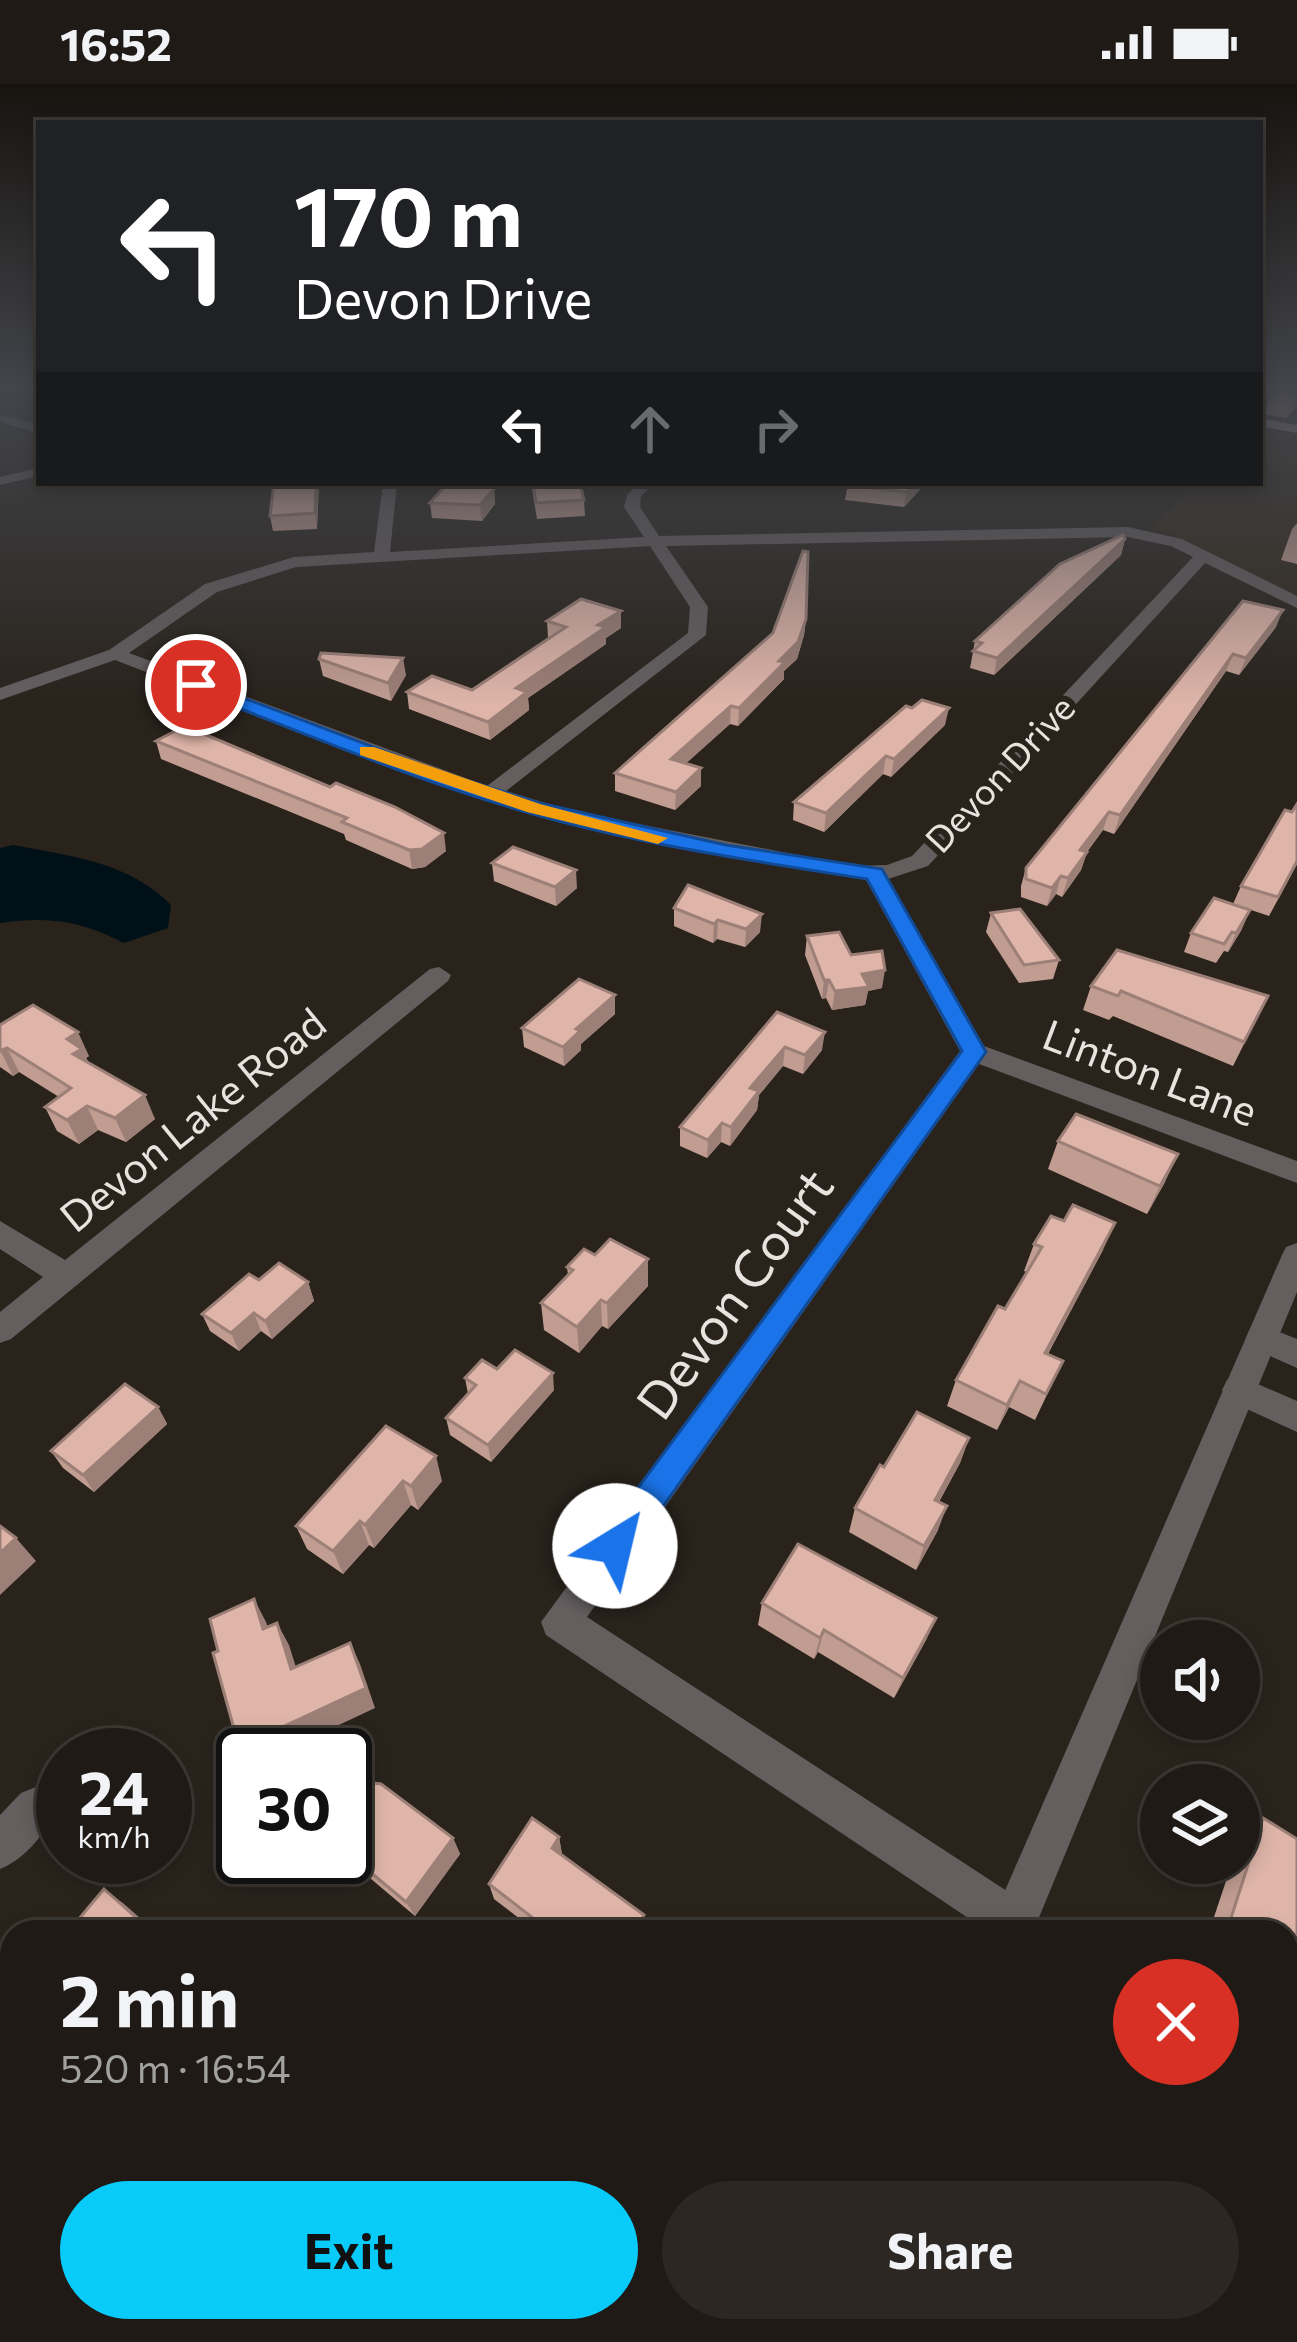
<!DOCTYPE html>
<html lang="en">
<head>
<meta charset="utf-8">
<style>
  :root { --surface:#1f1a15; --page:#2c2722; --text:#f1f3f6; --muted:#a1a1a0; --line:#3c3834; --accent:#08cbf9 }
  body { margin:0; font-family:Commissioner,sans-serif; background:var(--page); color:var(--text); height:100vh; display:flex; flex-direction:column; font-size:45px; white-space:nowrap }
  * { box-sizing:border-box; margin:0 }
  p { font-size:39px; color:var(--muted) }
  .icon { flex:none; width:66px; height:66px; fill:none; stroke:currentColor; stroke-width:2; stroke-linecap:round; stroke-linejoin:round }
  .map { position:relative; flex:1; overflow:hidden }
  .panel { position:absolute; left:0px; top:1836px; width:1299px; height:423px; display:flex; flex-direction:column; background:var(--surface); border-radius:36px 36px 0 0; box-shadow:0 6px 18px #0003,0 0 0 3px var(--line) }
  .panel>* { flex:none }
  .hud { position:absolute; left:36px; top:36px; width:1227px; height:366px; border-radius:0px; box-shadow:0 6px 18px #0003,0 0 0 3px var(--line); background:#202124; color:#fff; overflow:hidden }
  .controls { position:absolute; left:1140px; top:1536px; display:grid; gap:24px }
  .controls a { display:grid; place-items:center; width:120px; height:120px; border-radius:50%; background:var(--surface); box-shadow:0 6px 18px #0003,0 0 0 3px var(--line); font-size:60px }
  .speed { position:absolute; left:36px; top:1644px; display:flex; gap:24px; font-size:60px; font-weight:700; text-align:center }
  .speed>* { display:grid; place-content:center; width:156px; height:156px; border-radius:50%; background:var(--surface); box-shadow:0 6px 18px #0003,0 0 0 3px var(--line); line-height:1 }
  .speed small { font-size:30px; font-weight:400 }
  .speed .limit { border:6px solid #111; border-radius:18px; background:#fff; color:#111 }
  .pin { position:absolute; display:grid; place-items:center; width:102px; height:102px; color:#fff; margin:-51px; border:6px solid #fff; border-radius:50%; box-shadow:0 3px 12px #0007 }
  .me { position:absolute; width:132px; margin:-66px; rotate:36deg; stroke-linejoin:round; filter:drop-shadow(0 0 9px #0008) }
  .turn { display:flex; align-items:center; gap:42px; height:252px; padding:0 60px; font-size:54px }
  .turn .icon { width:156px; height:156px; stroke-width:2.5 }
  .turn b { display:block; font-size:84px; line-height:102px }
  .lanes { display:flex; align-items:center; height:114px; padding:0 60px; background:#0003; justify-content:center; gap:60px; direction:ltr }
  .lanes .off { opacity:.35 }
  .round { display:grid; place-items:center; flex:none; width:126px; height:126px; border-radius:63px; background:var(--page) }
  .summary { display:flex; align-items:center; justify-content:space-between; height:204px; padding:0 60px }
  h1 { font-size:72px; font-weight:700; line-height:90px }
  .cta { display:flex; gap:24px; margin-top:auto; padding:24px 60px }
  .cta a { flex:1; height:138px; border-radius:72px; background:var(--accent); color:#111; font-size:48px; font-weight:700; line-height:138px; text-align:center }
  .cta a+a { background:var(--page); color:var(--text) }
  .status { display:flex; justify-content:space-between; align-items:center; height:84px; padding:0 60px; background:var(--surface); direction:ltr }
  .status svg { height:33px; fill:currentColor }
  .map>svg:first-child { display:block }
</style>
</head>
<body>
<div class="status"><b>16:52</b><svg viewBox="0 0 49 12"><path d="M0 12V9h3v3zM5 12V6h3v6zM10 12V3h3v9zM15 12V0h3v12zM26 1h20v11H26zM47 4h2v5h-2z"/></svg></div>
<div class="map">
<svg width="1297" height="2258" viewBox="0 0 1297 2258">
  <rect width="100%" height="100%" fill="#29231c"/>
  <polygon fill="#31281b" points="1260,344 1297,351 1297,514 1172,451 1149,445 1198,399 1260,399"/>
  <path fill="#001017" d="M13,761C71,772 129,778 171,821L168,844L124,859C82,837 47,832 0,839V764Z"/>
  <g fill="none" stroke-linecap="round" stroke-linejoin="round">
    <g fill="#645e5f" fill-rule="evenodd">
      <polygon points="0,330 39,341 39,349 0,338"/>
      <polygon points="39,384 39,392 0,401 0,393"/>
      <path d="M383,399H397L390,468L644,453L624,423L627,411L639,399H655L641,412L640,423L659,452L1128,443L1182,455L1297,512V524L1205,479L928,782L888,795L984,962L1297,1077V1099L979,980L587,1533L1030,1822L1036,1838L1032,1848H989L546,1551L541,1538L960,967L866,796L559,738L423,695L115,576L0,616V604L109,566L205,500L294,473L374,468ZM1128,453L1171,462L1193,473L912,772L887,781L854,782L571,727L506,707L706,551L708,523L666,462ZM650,462L690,523L688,549L487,702L129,569L217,508L296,483Z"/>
      <polygon points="439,883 451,891 448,897 11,1255 0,1259 0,1228 43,1193 0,1165 0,1137 65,1176 430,885"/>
      <polygon points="1262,1241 1297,1255 1297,1284 1250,1263 1246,1254 1250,1245"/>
      <polygon points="1239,1292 1297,1317 1297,1348 1227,1316 1222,1306 1227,1296"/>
      <path d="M36,1703L51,1709L57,1724C47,1748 25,1775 0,1785V1731L21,1709Z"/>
      <polygon points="1287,2123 1297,2127 1297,2182 1287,2178"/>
    </g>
    <g fill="#645e5f" fill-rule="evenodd">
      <polygon points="1297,1159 1297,1208 1033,1848 987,1848 1282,1171 1286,1163"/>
      <polygon points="817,2247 871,2247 866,2258 812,2258"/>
    </g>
    <polygon fill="#a3989a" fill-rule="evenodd" points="1260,334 1297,341 1297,349 1260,342"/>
  </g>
  <g fill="#c09c91">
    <polygon points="1297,305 1297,322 1286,334 1265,330 1269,316"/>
    <polygon points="319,399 317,445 273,447 270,432"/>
    <polygon points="441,399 489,399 494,405 495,420 482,437 432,434 430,419 444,403"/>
    <polygon points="531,399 580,399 584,416 585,432 537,435"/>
    <polygon points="848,399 926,399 904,423 845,416"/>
    <polygon points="1297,439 1297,480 1281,476 1292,445"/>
    <polygon points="1125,455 1121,471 994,591 970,584 975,557"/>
    <polygon points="1243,517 1276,543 1239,591 1226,587 1114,750 1103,746 1087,768 1081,786 1062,813 1056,810 1047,822 1021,813 1021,802 1026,784"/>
    <polygon points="806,535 804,551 797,575 784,587 784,595 738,642 730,640 686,679 701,702 675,726 615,707 615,689"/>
    <polygon points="547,537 621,544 606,554 606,560 528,614 529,626 490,656 409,625 407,608 472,606 550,554 548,553"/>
    <polygon points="319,575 406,591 391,617 323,592"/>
    <polygon points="945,641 891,693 883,690 824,748 793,736 794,718"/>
    <polygon points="156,657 446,767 425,783 412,785 346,756 344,750 161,675"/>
    <polygon points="1297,720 1297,780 1269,832 1233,820 1241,802"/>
    <polygon points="492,779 577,804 556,822 494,797"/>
    <polygon points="674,824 760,848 745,863 717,855 713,859 674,842"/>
    <polygon points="991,829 1059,876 1053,895 1019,899 986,848"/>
    <polygon points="1242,845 1228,868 1224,867 1216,879 1184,868 1191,849"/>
    <polygon points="807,852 851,871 882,904 868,907 865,921 832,926 826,914 822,915 805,871"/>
    <polygon points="1091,902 1268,912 1233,982 1113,932 1109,936 1083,926"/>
    <polygon points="615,911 615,930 581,960 581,966 564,982 524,963 522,944"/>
    <polygon points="777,928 822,966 803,990 783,982 759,1011 757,1026 730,1062 721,1058 707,1074 680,1062 680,1043"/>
    <polygon points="0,941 89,972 86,974 89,979 155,1035 126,1058 98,1046 79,1060 57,1047 45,1023 59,1013 19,988 13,992 0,983"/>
    <polygon points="1058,1057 1165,1098 1147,1130 1048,1085"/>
    <polygon points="1034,1160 1103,1166 1048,1270 1063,1277 1035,1336 1009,1323 997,1346 947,1322 956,1296 1005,1225 1027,1188 1024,1187"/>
    <polygon points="595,1171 648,1175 648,1202 608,1245 602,1242 579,1269 544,1246 541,1219 568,1191 567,1183"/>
    <polygon points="259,1196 308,1198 314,1217 272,1255 261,1247 239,1267 210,1247 202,1230"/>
    <polygon points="497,1285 554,1306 491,1378 450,1351 446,1334 468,1310 465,1294"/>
    <polygon points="158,1323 167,1340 94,1408 63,1384 51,1367"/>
    <polygon points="386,1342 442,1397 418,1426 411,1421 374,1464 369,1461 343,1490 307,1465 296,1442"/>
    <polygon points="969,1354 960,1379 939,1418 938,1446 916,1486 849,1448 855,1424 884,1383"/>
    <polygon points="762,1519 936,1534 926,1556 894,1614 818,1568 814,1575 758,1541"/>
    <polygon points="345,1695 453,1754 460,1770 415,1832 345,1773"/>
    <polygon points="1263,1734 1297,1799 1297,1904 1287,1898 1287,1848 1209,1848 1232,1779 1239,1779 1239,1758 1241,1751"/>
    <polygon points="559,1753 562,1771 644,1845 643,1848 537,1848 494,1815 489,1800"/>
  </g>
  <g fill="#9c7f76">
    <polygon points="1297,313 1297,322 1286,334 1291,320"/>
    <polygon points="316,399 319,399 317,445 315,429"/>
    <polygon points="915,399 926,399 904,423 906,408"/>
    <polygon points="494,405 495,420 482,437 480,421"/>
    <polygon points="1125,455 1121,471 994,591 997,574"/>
    <polygon points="1283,526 1276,543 1239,591 1246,574"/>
    <polygon points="621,527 621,544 606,554 606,560 528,614 529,626 490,656 488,638 516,604 598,541"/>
    <polygon points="806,535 804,551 797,575 784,587 784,595 738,642 739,624 779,577"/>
    <polygon points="1233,570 1226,587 1114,750 1120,731"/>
    <polygon points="403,574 406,591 391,617 388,599"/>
    <polygon points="731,622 730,640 671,693 671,675"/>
    <polygon points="949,624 945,641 891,693 894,675"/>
    <polygon points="886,672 883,690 824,748 826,729"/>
    <polygon points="701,684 701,702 675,726 676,708"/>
    <polygon points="1109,728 1103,746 1075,784 1080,766"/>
    <polygon points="444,749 446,767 425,783 412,785 409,766"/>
    <polygon points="1087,768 1081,786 1062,813 1068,794"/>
    <polygon points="576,786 577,804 556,822 555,803"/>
    <polygon points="1061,792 1056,810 1047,822 1052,804"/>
    <polygon points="1250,826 1242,845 1228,868 1236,849"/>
    <polygon points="762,830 760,848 745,863 746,845"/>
    <polygon points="718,836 717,855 713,859 714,840"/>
    <polygon points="885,886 882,904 868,907 865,921 832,926 835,907 862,890"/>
    <polygon points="824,896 829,896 826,914 822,915"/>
    <polygon points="615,911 615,930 581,960 581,966 564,982 563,963 576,945"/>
    <polygon points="78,948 89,972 86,974 93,989 85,995 67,955"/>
    <polygon points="825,948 822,966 803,990 805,971"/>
    <polygon points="785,963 783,982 759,1011 757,1026 730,1062 731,1043 750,1004"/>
    <polygon points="7,964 19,988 13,992 1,968"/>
    <polygon points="145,1011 155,1035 126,1058 115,1034"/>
    <polygon points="87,1022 98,1046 79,1060 67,1036"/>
    <polygon points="722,1039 721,1058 707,1074 708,1056"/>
    <polygon points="1178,1070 1165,1098 1147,1130 1160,1102"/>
    <polygon points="1115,1139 1103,1166 1034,1295 1045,1269"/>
    <polygon points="648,1175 648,1202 608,1245 607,1219"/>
    <polygon points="308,1198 314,1217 272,1255 265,1237"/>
    <polygon points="601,1216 602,1242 579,1269 577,1243"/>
    <polygon points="254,1229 261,1247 239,1267 231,1249"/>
    <polygon points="553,1289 554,1306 491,1378 488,1361"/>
    <polygon points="1020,1297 1009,1323 997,1346 1007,1321"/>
    <polygon points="158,1323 167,1340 94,1408 83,1391"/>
    <polygon points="969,1354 960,1379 926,1440 935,1416"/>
    <polygon points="436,1372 442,1397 418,1426 411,1402"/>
    <polygon points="403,1397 411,1421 374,1464 365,1441"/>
    <polygon points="947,1422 938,1446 916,1486 924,1462"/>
    <polygon points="360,1437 369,1461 343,1490 333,1467"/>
    <polygon points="16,1454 36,1477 0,1511 0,1469"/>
    <polygon points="254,1515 266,1538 276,1567 263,1545"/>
    <polygon points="936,1534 926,1556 894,1614 903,1594"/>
    <polygon points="277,1539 289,1561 303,1606 291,1585"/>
    <polygon points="824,1546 818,1568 814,1575 820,1554"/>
    <polygon points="350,1559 360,1580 375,1624 275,1671 245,1671 239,1663"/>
    <polygon points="559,1753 562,1770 556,1780 552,1764"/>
    <polygon points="453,1754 460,1770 415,1832 406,1818"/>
    <polygon points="104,1805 124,1820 156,1848 135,1848"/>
    <polygon points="644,1831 643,1848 634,1848"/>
    <polygon points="0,2142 12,2156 12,2215 0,2201"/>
    <polygon points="14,2247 41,2247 32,2258 6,2258"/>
  </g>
  <g fill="#dfb5a9" stroke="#9c7f76" stroke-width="3">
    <polygon points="1279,305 1297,305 1297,313 1291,320 1269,316"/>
    <polygon points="274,399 316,399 315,429 270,432"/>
    <polygon points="448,399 489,399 494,405 480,421 430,419"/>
    <polygon points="533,399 580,399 584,416 536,419"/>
    <polygon points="848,399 915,399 906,408 847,401"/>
    <polygon points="1123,451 1125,455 997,574 973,567 982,559 975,557 1060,480"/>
    <polygon points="803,467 808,468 806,535 798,558 779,577 785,578 739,624 731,622 671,675 701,684 676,708 615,689 773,549"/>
    <polygon points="581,515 621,527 598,541 606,543 516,604 527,608 488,638 407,608 432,592 472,606 566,543 547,537"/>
    <polygon points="1243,517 1283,526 1246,574 1233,570 1120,731 1109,728 1080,766 1087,768 1068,794 1061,792 1052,804 1026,795 1026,784"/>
    <polygon points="321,569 403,574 388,599 319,575"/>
    <polygon points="922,616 949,624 894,675 886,672 826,729 794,718 906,622 912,624"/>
    <polygon points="185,642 330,703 336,699 395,723 444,749 422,765 409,766 342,738 347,734 156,657"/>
    <polygon points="1297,720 1297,777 1278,813 1241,802 1285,726 1292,728"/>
    <polygon points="513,763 576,786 555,803 492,779"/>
    <polygon points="688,801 762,830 746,845 718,836 714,840 674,824"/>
    <polygon points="1214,814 1250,826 1236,849 1232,848 1224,860 1191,849"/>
    <polygon points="1020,825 1059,876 1024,881 991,829"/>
    <polygon points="839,848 851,871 882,867 885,886 862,890 869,903 835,907 829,896 824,896 807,852"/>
    <polygon points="1117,866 1268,912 1244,958 1121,907 1118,912 1091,902"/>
    <polygon points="579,895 615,911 576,945 580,947 563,963 522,944"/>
    <polygon points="33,921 78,948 67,955 82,965 73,970 145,1011 115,1034 87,1022 67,1036 45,1023 71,1004 7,964 0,967 0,941"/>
    <polygon points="777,928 825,948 805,971 785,963 750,1004 759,1007 731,1043 722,1039 708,1056 680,1043"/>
    <polygon points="1076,1030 1178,1070 1160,1102 1058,1057"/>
    <polygon points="1073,1121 1115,1139 1045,1269 1063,1277 1046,1310 1020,1297 1007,1321 956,1296 998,1222 1005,1225 1042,1163 1034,1160 1051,1132 1064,1137"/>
    <polygon points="610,1155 648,1175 607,1219 601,1216 577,1243 541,1219 573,1186 567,1183 584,1165 595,1171"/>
    <polygon points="279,1179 308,1198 265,1237 254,1229 231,1249 202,1230 249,1190 259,1196"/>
    <polygon points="515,1266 553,1289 488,1361 446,1334 476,1301 465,1294 482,1276 497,1285"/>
    <polygon points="125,1300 158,1323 83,1391 51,1367"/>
    <polygon points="917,1328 969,1354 935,1416 947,1422 924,1462 855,1424 880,1381 884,1383"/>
    <polygon points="386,1342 436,1372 411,1402 403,1397 365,1441 360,1437 333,1467 296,1442"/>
    <polygon points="0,1442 16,1454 0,1469"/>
    <polygon points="798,1460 936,1534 903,1594 824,1546 820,1554 762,1519"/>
    <polygon points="254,1515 263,1545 277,1539 291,1585 350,1559 366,1604 239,1663 213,1569 218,1567 210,1535"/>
    <polygon points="345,1695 381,1700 453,1754 406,1818 345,1767"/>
    <polygon points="532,1734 559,1753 552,1764 644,1831 634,1848 551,1848 489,1800"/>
    <polygon points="1263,1734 1297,1755 1297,1876 1287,1869 1287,1848 1253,1848 1231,1834"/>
    <polygon points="104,1805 142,1839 135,1848 68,1848"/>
    <polygon points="12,1978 12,2017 0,2005 0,1994"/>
    <polygon points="0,2201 12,2215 12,2247 14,2247 6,2258 0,2258"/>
    <polygon points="405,2247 516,2247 510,2258 398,2258"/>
  </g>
  <linearGradient id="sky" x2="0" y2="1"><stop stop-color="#17130f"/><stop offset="0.49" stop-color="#43454b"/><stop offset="1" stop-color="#43454b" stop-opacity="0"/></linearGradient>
  <rect width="1297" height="621" fill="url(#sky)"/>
  <path fill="#1a73e8" stroke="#114b97" stroke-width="3" d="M196,596L437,687L539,719L726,761L882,785L986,968L627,1473L615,1478L603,1473L598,1462L603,1451L962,967L867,795C753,777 637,760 526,728C411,695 301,648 190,605L188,601Z"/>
  <polygon fill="#f59e0b" points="360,663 374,663 540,720 668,754 658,760 527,728 360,671"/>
  <g text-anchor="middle" stroke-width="12" stroke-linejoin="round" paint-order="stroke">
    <g font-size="36" fill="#e7e4df" stroke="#29231c">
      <text transform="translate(1000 690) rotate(-47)" y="13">Devon Drive</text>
    </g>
    <g font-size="42" fill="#e7e4df" stroke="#29231c">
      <text transform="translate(1150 989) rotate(21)" y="15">Linton Lane</text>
      <text transform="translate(193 1036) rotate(-39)" y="15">Devon Lake Road</text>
    </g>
    <g font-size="51" fill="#e7e4df" stroke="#29231c">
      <text transform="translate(735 1210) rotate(-54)" y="18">Devon Court</text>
    </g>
  </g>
</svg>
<div class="controls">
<a><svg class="icon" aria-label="sound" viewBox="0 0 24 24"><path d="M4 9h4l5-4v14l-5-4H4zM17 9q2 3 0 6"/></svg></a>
<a><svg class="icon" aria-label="layers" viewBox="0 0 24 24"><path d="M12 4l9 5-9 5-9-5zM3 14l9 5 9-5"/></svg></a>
</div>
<div class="speed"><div>24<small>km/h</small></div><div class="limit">30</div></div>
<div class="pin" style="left:196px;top:601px;background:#d93025"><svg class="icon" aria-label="arrive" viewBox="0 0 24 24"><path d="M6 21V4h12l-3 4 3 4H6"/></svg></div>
<svg class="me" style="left:615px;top:1462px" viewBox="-20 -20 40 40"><circle r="19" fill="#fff"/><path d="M0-13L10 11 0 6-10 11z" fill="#1a73e8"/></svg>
<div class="hud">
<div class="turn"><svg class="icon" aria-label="left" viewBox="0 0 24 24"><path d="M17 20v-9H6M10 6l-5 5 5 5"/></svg><div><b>170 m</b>Devon Drive</div></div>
<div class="lanes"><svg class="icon" aria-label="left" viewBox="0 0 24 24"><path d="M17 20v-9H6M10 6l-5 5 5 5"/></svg><svg class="icon off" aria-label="ahead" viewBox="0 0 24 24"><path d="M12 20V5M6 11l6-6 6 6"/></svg><svg class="icon off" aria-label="right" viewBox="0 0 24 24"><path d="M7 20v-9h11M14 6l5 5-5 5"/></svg></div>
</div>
<section class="panel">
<div class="summary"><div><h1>2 min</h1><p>520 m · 16:54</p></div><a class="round" style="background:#d93025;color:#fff"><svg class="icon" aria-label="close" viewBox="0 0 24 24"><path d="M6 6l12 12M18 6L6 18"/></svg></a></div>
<div class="cta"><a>Exit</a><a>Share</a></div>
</section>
</div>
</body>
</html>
